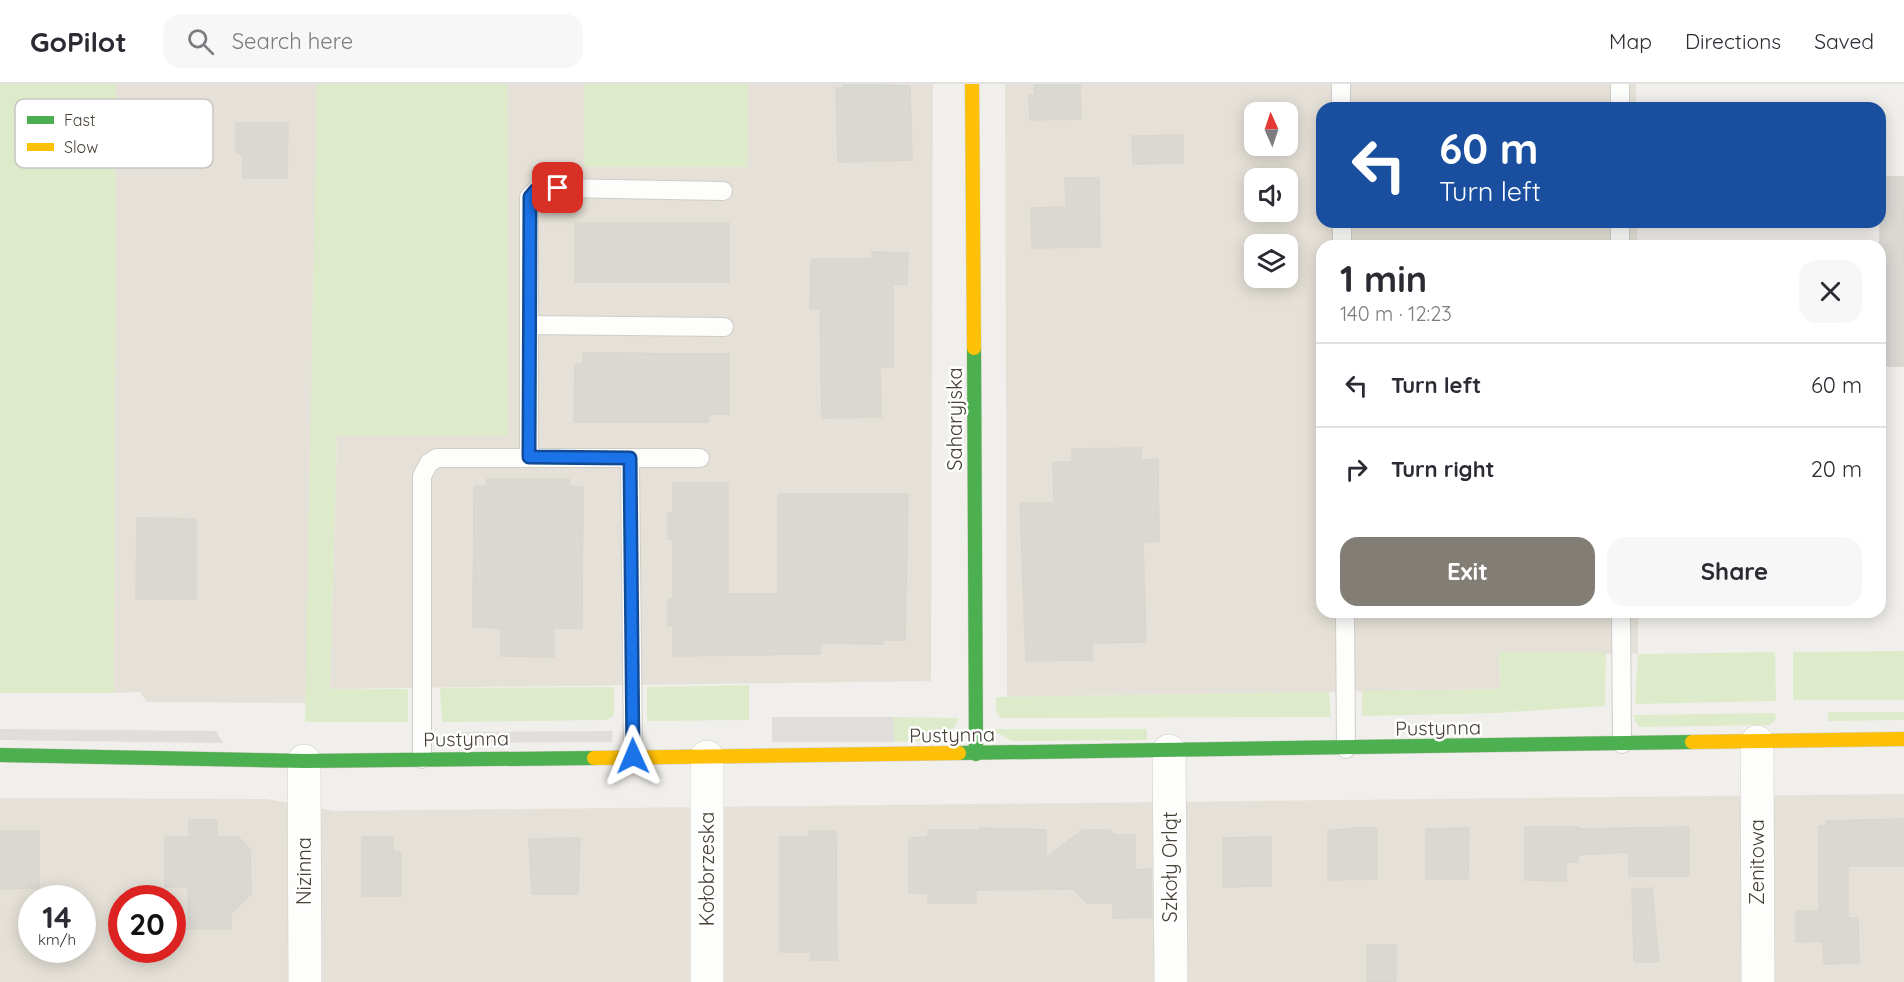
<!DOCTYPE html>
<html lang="en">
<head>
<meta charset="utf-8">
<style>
  :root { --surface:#fff; --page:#f7f7f7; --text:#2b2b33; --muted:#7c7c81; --line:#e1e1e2; --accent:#827e75 }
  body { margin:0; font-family:Quicksand,sans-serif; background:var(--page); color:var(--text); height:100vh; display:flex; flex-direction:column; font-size:22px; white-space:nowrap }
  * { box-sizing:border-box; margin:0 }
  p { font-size:20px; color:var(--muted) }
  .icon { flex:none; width:33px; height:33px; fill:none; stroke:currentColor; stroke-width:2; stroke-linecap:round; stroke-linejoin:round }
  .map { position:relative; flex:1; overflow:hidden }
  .panel { position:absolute; left:1316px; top:156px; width:570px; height:378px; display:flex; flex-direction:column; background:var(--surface); border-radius:18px; box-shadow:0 3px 15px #0003 }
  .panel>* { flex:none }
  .guide { position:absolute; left:1316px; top:18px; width:570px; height:126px; border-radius:18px; box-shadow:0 3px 15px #0003; background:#1a4fa0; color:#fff; overflow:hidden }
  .needle { width:39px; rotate:357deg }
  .buttons { position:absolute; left:1244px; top:18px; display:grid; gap:12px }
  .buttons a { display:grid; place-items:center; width:54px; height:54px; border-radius:12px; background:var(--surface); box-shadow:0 3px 15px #0003; font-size:30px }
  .speed { position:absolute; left:18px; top:801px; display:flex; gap:12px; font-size:30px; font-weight:700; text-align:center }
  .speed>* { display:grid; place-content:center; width:78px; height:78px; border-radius:50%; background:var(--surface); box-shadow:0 3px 15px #0003; line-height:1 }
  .speed small { font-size:15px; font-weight:400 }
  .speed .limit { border:9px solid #d22; background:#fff; color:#111 }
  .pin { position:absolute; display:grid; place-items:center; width:51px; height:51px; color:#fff; margin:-26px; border-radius:12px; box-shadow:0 3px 9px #0006 }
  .me { position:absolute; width:66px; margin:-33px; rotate:359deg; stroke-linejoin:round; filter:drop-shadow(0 0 4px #0008) }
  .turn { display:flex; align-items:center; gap:21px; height:126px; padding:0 24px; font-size:27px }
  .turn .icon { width:78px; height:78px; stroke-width:2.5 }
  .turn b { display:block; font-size:42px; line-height:51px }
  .round { display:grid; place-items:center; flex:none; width:63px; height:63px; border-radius:18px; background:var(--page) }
  .overview { display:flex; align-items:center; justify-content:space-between; height:102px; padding:0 24px }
  h1 { font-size:36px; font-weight:700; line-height:45px }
  .primary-button { display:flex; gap:12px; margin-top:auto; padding:12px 24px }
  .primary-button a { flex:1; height:69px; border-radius:18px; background:var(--accent); color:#fff; font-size:24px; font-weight:700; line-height:69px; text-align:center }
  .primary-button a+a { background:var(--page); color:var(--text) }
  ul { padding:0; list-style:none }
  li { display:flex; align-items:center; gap:18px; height:84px; padding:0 24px; border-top:2px solid var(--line) }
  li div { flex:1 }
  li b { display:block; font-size:22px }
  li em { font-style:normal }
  header { display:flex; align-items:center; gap:36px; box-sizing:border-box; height:84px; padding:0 30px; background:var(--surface); border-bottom:2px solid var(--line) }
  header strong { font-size:28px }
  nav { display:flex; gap:33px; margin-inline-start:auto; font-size:21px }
  .search { width:420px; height:54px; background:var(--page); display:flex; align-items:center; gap:15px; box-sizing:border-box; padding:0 21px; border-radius:18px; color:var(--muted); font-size:22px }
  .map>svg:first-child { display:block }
</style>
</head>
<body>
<header>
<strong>GoPilot</strong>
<div class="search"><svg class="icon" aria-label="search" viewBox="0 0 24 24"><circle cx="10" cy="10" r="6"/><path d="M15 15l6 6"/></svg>Search here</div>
<nav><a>Map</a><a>Directions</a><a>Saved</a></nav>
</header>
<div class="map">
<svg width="1904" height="898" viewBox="0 0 1904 898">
  <rect width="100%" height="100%" fill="#f1efeb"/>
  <g fill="#e5e1d8" fill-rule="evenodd">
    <polygon points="116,0 317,0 307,619 147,618 140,608 114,609"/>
    <polygon points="507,0 584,0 585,83 747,83 748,0 933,0 931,597 330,605 337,352 508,350"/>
    <path d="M1005,0H1636V24H1322V138H1637V162H1322V528H1638V570L1499,568L1500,605L1007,613ZM1254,28H1287V62H1254ZM1254,94H1287V128H1254ZM1254,160H1287V194H1254Z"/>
    <path d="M1904,710V898H0V714L266,715L336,727ZM32,814H82V866H32ZM122,814H172V866H122Z"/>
  </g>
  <g fill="#deebcb">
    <polygon points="0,0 116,0 114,609 0,609"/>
    <polygon points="317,0 507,0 508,351 337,352 330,605 408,605 408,638 305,638"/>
    <polygon points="584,0 748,0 747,83 584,83"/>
    <polygon points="1904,567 1904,616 1793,616 1793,568"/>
    <polygon points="1499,568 1606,569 1605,622 1497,629 1362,632 1362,607 1500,605"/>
    <polygon points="1775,568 1776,617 1635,620 1638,570"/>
    <polygon points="749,601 749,636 647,637 647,603"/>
    <polygon points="614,603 614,631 607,636 449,638 442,638 440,604"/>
    <polygon points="1329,608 1331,633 1001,634 996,628 996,613"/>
    <polygon points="1828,628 1904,628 1904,636 1828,637"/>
    <polygon points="1775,629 1776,635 1770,641 1640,643 1635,637 1634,631"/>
    <path d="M894,633L959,634C950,661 918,656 894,658Z"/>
    <polygon points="991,645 1147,645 1147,656 1011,657"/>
  </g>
  <g fill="#e0deda">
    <rect x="772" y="633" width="122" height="25"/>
    <polygon points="0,645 216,647 223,659 0,656"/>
    <polygon points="613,647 612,658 444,659 456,648"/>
  </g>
  <g fill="#dad8d3" stroke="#d9d6d0" stroke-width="1.5">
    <polygon points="843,0 910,2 912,76 838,78 836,4 843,4"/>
    <polygon points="1034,0 1080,0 1081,35 1030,36 1029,12 1035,11"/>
    <polygon points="236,39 288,39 287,94 243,94 243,70 236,69"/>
    <polygon points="1183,51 1183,79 1133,80 1132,52"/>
    <rect x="1880" y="93" width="24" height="189"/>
    <polygon points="1065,94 1099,94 1100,163 1032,164 1031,124 1066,123"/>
    <rect x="575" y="139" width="154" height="59"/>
    <polygon points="872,168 908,169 907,200 893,201 893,283 880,283 881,333 822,334 820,225 810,225 811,175 872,175"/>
    <polygon points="583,269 729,270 729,330 709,330 708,338 574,338 575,280 583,280"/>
    <polygon points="1141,364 1141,376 1158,375 1159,457 1143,458 1146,558 1092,559 1092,576 1026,577 1020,419 1054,419 1053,378 1072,378 1072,365"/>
    <polygon points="487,395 569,395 569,402 583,403 582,544 554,544 554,573 501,572 501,544 473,543 474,402 487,402"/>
    <polygon points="673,399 728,399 728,510 778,510 778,410 908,410 905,556 883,556 883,560 820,559 820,570 673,572 673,541 668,542 668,515 673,514 673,456 668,455 668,429 673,429"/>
    <polygon points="137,434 196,435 196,515 136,515"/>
    <polygon points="1904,735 1904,782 1848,782 1848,834 1858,834 1859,879 1824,880 1823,857 1796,858 1796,827 1819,827 1819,742 1827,741 1826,737"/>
    <polygon points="189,736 217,736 217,753 238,753 250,765 251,810 231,830 231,845 188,845 188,803 165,803 165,753 189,753"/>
    <polygon points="1525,743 1578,743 1578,745 1689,743 1689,792 1629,792 1629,768 1578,771 1578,778 1566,778 1566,797 1525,796"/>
    <polygon points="979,744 1046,746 1046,773 1083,746 1109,746 1115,751 1135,751 1135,786 1151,785 1152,833 1113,834 1113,819 1087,819 1073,805 976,806 976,819 928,819 928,809 909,809 909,754 928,753 928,746 979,746"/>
    <polygon points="1354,744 1377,744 1377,795 1328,796 1328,747"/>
    <polygon points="1469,744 1468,795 1426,795 1426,745"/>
    <polygon points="0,747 39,747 39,804 0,805"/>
    <polygon points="809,747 836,747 837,876 811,876 811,868 780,868 780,753 809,753"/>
    <polygon points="362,753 393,753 393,767 401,768 401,812 362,812"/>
    <polygon points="1271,753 1271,802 1223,803 1223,754"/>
    <polygon points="580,754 578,810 532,810 529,755"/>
    <polygon points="1652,804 1659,878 1634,878 1632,805"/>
    <rect x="1367" y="861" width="29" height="37"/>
  </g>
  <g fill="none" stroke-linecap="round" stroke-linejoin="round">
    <defs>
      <g id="lane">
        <polyline points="1341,0 1341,24"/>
        <polyline points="1620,0 1620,24"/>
        <polyline points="1342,138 1342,162"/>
        <polyline points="1620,138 1620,162"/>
        <polyline points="529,241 724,243"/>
        <polyline points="529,373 529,113 536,106 558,104 723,107"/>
        <polyline points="630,374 700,374"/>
        <polyline points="1345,528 1346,665"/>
        <polyline points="1621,528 1622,660"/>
        <polyline points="422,675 422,392 429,379 437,374 630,374 633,672"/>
      </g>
      <g id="street">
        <polyline points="1757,658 1758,898"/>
        <polyline points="1169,667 1171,898"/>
        <polyline points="707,673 707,898"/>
        <polyline points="304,677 305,898"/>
      </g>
      <g id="fast">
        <polyline points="974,264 976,670"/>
        <polyline points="959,669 1692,658"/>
        <polyline points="0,671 304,677 594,674"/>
      </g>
      <g id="slow">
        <polyline points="972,0 974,264"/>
        <polyline points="1692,658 1904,655"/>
        <polyline points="594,674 959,669"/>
      </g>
    </defs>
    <use href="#lane" stroke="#cfcdc8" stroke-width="20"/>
    <use href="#street" stroke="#cfcdc8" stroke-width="34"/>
    <use href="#fast" stroke="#d0ccc2" stroke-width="15"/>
    <use href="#slow" stroke="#d0ccc2" stroke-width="15"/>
    <use href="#lane" stroke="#fdfdfc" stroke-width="18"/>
    <use href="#street" stroke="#fdfdfc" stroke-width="33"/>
    <use href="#fast" stroke="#4caf50" stroke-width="14"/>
    <use href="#slow" stroke="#ffc107" stroke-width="14"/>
  </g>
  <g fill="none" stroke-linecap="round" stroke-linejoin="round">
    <defs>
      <polyline id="route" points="558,104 536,106 530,113 529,373 630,374 633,672"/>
    </defs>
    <use href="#route" stroke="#114b97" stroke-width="15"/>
    <use href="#route" stroke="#1a73e8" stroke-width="10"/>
  </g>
  <g text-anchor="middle" stroke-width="5" stroke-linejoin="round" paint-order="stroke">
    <g font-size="20" fill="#474136" stroke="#fff">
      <text transform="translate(955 335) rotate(-90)" y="7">Saharyjska</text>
      <text transform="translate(1438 644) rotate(-1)" y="7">Pustynna</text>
      <text transform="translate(952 651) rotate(-1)" y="7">Pustynna</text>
      <text transform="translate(466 655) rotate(-1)" y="7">Pustynna</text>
      <text transform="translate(1757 778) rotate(-90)" y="7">Zenitowa</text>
      <text transform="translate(1170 783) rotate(-90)" y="7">Szkoły Orląt</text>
      <text transform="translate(707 785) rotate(-90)" y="7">Kołobrzeska</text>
      <text transform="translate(304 787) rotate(-90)" y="7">Nizinna</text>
    </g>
  </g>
  <rect x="15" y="15" width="198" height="69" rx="9" fill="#fff" stroke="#c8c6c3" stroke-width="1.5"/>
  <rect x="27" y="32" width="27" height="8" fill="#4caf50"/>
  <rect x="27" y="59" width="27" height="8" fill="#ffc107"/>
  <g font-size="16" fill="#474136">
    <text x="64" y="42">Fast</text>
    <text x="64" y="69">Slow</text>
  </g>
</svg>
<div class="buttons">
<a><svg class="needle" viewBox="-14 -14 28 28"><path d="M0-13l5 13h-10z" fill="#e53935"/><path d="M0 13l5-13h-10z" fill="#7c7c81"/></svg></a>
<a><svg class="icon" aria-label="sound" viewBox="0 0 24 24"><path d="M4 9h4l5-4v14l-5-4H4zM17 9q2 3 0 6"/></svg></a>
<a><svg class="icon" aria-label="layers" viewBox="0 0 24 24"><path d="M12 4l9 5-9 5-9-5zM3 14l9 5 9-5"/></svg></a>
</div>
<div class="speed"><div>14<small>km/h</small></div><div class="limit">20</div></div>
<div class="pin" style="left:558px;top:104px;background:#d93025"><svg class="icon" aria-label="arrive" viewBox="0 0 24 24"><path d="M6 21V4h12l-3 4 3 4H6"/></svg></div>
<svg class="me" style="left:633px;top:672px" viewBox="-20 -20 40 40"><path d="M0-17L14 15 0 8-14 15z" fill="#1a73e8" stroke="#fff" stroke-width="4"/></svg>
<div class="guide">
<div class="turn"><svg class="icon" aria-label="left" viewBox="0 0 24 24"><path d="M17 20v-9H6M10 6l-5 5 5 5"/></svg><div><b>60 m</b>Turn left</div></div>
</div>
<section class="panel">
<div class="overview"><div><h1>1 min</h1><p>140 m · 12:23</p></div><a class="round"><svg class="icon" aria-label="close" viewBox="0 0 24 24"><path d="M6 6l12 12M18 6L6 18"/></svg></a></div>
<ul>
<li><svg class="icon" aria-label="left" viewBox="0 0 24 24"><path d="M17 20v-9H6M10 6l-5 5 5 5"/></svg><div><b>Turn left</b></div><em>60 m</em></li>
<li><svg class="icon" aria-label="right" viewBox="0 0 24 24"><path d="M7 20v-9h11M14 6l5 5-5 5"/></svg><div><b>Turn right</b></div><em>20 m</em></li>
</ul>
<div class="primary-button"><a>Exit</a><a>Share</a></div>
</section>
</div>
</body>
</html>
